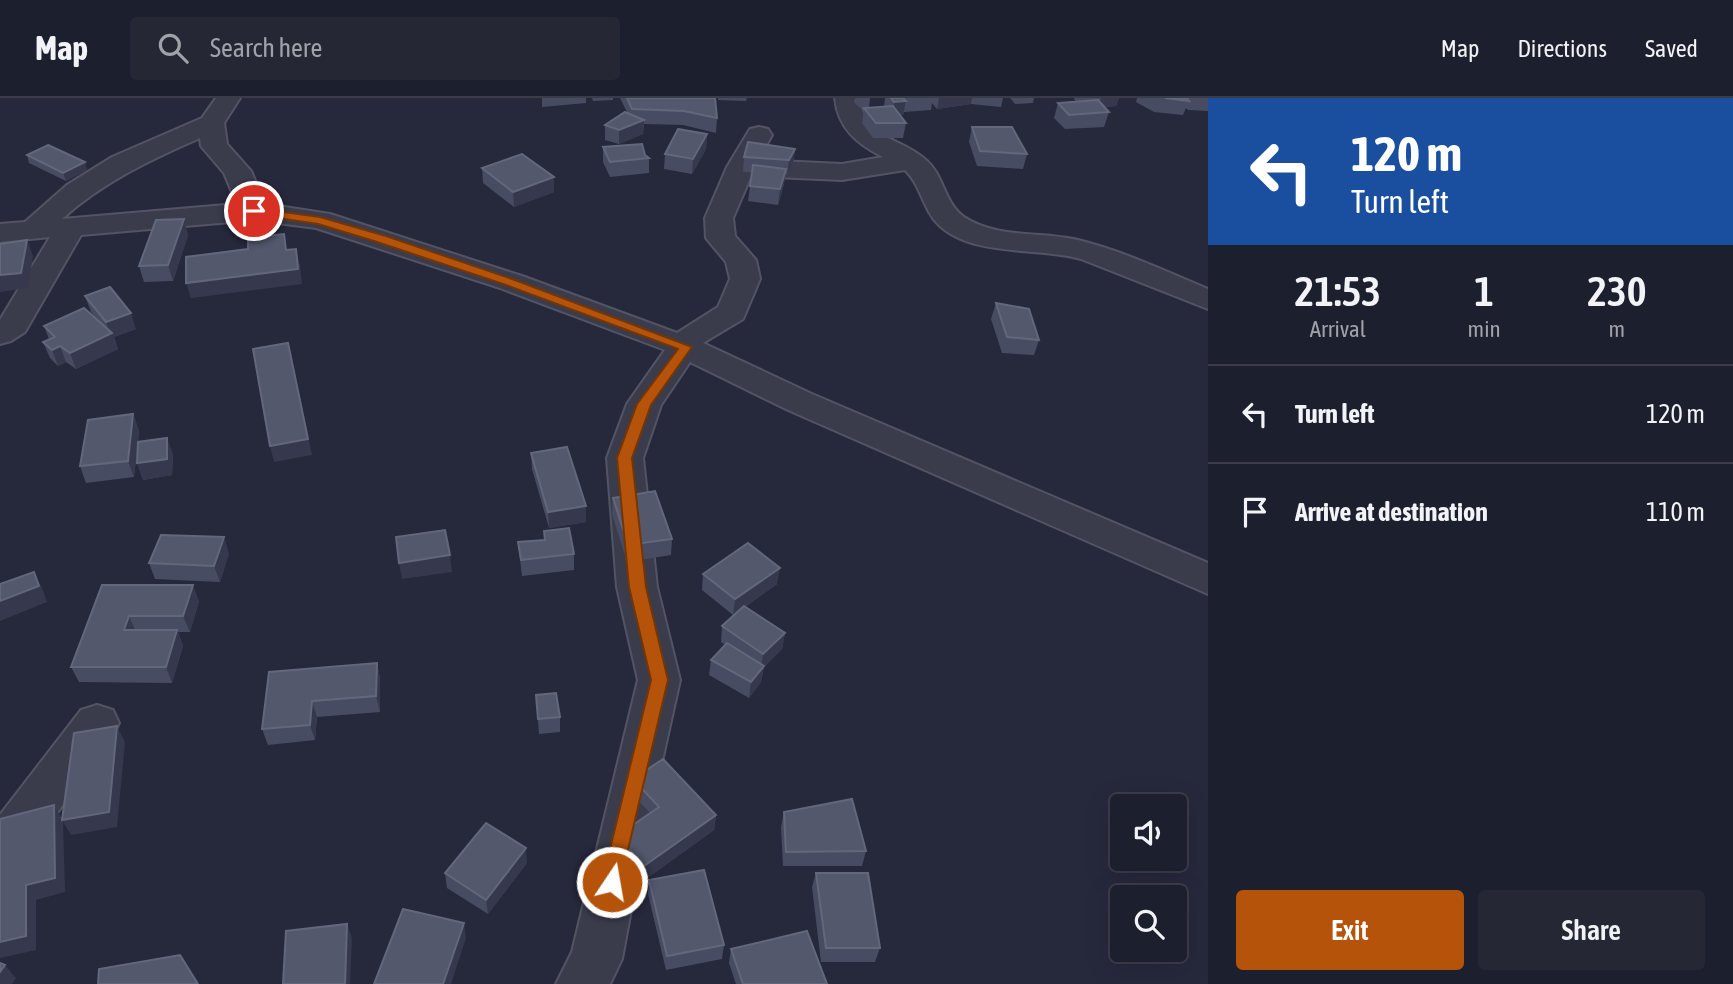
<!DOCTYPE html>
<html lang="en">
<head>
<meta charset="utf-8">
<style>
  :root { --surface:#1c1f2d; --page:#252735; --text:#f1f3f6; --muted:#a0a2aa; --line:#3a3d49; --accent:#b45309 }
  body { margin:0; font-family:"Asap Condensed",sans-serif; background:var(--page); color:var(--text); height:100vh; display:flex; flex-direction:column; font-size:26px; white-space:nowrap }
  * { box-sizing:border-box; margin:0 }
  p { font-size:23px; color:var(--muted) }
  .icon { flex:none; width:38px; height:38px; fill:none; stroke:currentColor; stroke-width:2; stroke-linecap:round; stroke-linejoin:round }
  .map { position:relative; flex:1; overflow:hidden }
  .details { display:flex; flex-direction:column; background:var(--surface); width:525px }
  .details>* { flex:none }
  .top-card { background:#1a4fa0; color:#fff; overflow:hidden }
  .buttons { position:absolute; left:1110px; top:696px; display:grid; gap:14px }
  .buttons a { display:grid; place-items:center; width:77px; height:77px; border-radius:7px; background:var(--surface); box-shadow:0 7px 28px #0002,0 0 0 2px var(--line); font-size:35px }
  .pin { position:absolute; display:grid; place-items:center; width:60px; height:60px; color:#fff; margin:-30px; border:4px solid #fff; border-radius:50%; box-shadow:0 2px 7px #0007 }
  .me { position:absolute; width:77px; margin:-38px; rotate:12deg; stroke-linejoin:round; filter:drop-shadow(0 0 5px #0008) }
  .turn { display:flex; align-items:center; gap:24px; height:147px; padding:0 28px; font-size:32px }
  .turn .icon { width:91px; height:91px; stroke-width:2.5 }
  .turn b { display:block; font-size:49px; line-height:60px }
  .eta { display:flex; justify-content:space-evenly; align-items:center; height:119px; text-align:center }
  .eta b { font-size:42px; font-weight:600; line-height:49px }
  .action { display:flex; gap:14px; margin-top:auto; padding:14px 28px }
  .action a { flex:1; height:80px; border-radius:7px; background:var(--accent); color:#fff; font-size:28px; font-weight:600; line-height:80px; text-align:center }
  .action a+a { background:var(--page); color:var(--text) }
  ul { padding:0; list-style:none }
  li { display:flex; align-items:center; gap:21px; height:98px; padding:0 28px; border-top:2px solid var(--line) }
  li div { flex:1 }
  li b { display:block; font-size:26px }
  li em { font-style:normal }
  header { display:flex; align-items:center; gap:42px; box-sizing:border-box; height:98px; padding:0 35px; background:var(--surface); border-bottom:2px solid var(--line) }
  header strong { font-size:33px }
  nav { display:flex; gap:38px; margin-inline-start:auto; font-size:24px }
  .search { width:490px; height:63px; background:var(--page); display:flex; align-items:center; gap:18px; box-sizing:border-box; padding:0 24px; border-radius:7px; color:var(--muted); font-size:26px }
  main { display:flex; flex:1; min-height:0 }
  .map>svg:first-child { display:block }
</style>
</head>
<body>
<header>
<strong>Map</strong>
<div class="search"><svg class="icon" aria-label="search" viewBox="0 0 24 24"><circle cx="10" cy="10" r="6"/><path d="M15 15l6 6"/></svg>Search here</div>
<nav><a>Map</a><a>Directions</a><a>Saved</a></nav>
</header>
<main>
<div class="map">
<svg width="1208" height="886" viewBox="0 0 1208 886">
  <rect width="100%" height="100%" fill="#26293c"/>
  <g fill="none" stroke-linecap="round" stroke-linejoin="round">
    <defs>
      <g id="minor">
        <path d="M216,0H240L224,25L227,46L251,73L265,106L330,116L522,178L677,235L718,209L730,181L726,164L706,140L705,120L727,69L750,31L759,29L768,31L772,37L758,62L842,66L883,59C857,46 838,30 835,0H859C866,43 899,38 926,62C944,77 944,105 964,119C997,141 1041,133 1078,142C1123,153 1165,173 1208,191V211L1081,161C1039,149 972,159 939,127C923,112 921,87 905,72L842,82L751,78L733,120L735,138L756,162L760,181L743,221L703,245L812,296L1208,465V496L788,312L690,264L661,307L643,360L657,489L680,582L641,758L622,861L610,886H556L572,854L638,582L617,489L607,360L627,306L665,252L500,190L316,130L254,122L81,137L25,234L11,243L0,246V222L50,139L0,144V126L25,124L67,87L112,59L202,20ZM200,40L201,48L224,75L237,106L62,121C103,84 150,62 200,40Z"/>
        <polygon points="97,607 113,612 119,625 113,638 30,752 17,763 0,769 0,717 81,612"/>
      </g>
    </defs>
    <use href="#minor" stroke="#525464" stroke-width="4"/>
    <use href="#minor" fill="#3a3c4c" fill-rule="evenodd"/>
  </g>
  <g fill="#484c62">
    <polygon points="542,0 586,0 586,5 542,9"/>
    <polygon points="592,0 613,0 613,2 593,3"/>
    <polygon points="620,0 715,0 717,20 716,35 683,27 644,26 643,36 619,46 605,42 605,27 627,14"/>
    <polygon points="718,0 747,0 746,3 718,2"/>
    <polygon points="855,0 870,0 869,10 884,9 885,0 1003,0 1001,9 971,6 937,11 932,5 931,12 904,14 903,17 900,18 906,25 903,40 873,40 862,25 864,10 865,10 860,10 854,4"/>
    <polygon points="1010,0 1034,0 1033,5 1015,6"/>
    <polygon points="1074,0 1119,0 1116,8 1104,9 1109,14 1104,29 1065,31 1054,20 1058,5 1075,3"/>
    <polygon points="1137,0 1208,0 1208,13 1188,12 1186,10 1183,17 1154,14 1136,4"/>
    <polygon points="972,29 1027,56 1023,71 977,68 969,44"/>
    <polygon points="707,36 706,51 692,76 664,71 665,56"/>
    <polygon points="603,49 645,57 649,60 649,75 610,79 603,64"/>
    <polygon points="795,51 793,66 787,77 785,76 784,86 778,107 748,103 752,74 743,74 744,59"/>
    <polygon points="27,57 87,72 66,83 29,65"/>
    <polygon points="482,70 554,94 514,109 483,85"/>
    <polygon points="188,137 173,183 144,184 139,168"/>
    <polygon points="85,198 136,231 114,239 118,251 76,271 66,264 58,268 50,260 43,244 49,241 44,228 97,221 91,214"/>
    <polygon points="996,205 1039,242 1034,257 1002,255 991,221"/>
    <polygon points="133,316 139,333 138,344 173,356 172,377 143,382 137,365 138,345 134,379 86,385 80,368"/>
    <polygon points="531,355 586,408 586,424 549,430 532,371"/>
    <polygon points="613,400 672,441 671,457 627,464 612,416"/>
    <polygon points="544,433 574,456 574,472 522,478 518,444 544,442"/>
    <polygon points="229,455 220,484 155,481 149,465"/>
    <polygon points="703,476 777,486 745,509 785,535 782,551 764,569 761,584 749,600 709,577 711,562 725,547 721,544 722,528 733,517 702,492"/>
    <polygon points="102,487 199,503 190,534 178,534 183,548 172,585 79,584 71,569"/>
    <polygon points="377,565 380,581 380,614 317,619 315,642 268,647 262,631"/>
    <polygon points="536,597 560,619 560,634 539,636"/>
    <polygon points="633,681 716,717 714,732 643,783 617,753 617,738 650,715 632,696"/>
    <polygon points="784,714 866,753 862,768 783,768 781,729"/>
    <polygon points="527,765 488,816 447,790 445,775"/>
    <polygon points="816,775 880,850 875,864 821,864 812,789"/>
    <polygon points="649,782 724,847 722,861 666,872 648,796"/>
    <polygon points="731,851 827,886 736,886 729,865"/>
  </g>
  <g fill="#36394e">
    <polygon points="939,0 972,0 971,6 937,11"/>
    <polygon points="1101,0 1119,0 1116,8 1098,10"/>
    <polygon points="906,3 903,17 892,18 894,4"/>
    <polygon points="644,22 643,36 619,46 619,32"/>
    <polygon points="707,36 706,51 692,76 693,61"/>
    <polygon points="795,51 793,66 787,77 789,62"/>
    <polygon points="85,64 87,72 66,83 63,75"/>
    <polygon points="786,71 784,86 778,107 780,91"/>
    <polygon points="554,79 554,94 514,109 513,94"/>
    <polygon points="184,121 188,137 173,183 168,167"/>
    <polygon points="27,142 33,158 28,190 0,194 0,177"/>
    <polygon points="296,151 300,167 302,186 191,200 186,185"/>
    <polygon points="131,215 136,231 114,239 118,251 76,271 70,255 110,236 106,224"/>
    <polygon points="60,248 66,264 58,268 52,252"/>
    <polygon points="292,261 312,357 274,364 270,348"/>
    <polygon points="133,316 139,333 134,379 128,363"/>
    <polygon points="167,340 173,356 172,377 143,382 137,365"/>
    <polygon points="586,408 586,424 549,430 548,414"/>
    <polygon points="224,439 229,455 220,484 214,468"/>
    <polygon points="450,457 452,474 402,481 399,465"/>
    <polygon points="780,470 777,486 733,517 735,501"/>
    <polygon points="34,474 42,490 47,504 0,523 0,503"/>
    <polygon points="193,487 199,503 190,534 183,518"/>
    <polygon points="129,518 136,534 124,532"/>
    <polygon points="177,532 183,548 172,585 166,569"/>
    <polygon points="785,535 782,551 764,569 761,584 749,600 751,584 761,571 763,556"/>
    <polygon points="377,565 380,581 380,614 376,598"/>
    <polygon points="312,603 317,619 315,642 310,627"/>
    <polygon points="117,628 125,644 117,729 71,737 63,724 65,794 36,802 36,852 0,860 0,844 26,787 54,707 63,722"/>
    <polygon points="716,717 714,732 643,783 644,768"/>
    <polygon points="526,750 527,765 488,816 486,802"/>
    <polygon points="464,825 466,840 451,886 443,886"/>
    <polygon points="347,826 352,840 350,886 345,886"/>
    <polygon points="5,867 16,880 12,886 0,886 0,874"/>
  </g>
  <g fill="#54586d" stroke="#63677b" stroke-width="2">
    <polygon points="627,0 715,0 717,20 684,13 632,11"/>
    <polygon points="891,0 903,0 906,3 894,4"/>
    <polygon points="1165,0 1187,0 1189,3"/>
    <polygon points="1098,2 1109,14 1069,17 1058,5"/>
    <polygon points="893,8 906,25 876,25 864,10"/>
    <polygon points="625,14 644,22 619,32 605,27"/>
    <polygon points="972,29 1012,29 1027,56 980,53"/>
    <polygon points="678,31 707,36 693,61 665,56"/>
    <polygon points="748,44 795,51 789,62 744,59"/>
    <polygon points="642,46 645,57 649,60 610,64 603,49"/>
    <polygon points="48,47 85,64 63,75 27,57"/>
    <polygon points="522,56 554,79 513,94 482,70"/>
    <polygon points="753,67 786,71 780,91 750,88"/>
    <polygon points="184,121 168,167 139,168 156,122"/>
    <polygon points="284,136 286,152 296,151 298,171 186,185 186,159 248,151 248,140"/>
    <polygon points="27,142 21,175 0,177 0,146"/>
    <polygon points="110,189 131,215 106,224 85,198"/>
    <polygon points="996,205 1029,211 1039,242 1007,239"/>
    <polygon points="84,210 112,235 70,255 60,248 52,252 43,244 55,239 44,228"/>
    <polygon points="288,245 308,341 270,348 253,251"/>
    <polygon points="133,316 128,363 80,368 88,322"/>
    <polygon points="167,340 167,361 137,365 138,344"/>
    <polygon points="567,349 586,408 548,414 531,355"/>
    <polygon points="655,393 672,441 628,447 613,400"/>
    <polygon points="569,430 574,456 521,462 518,444 545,442 544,433"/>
    <polygon points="445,432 450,457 399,465 396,439"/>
    <polygon points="161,437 224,439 214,468 149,465"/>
    <polygon points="748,445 780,470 735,501 703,476"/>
    <polygon points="34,474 39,488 0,503 0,486"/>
    <polygon points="102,487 193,487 183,518 129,518 124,532 177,532 166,569 71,569"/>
    <polygon points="744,508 785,535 763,556 722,528"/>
    <polygon points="727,545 764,568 751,584 711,562"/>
    <polygon points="377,565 376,598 312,603 310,627 262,631 269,574"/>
    <polygon points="556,595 560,619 538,621 536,597"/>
    <polygon points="117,628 109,714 62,722 74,635"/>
    <polygon points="663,661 716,717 644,768 617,738 659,709 633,681"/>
    <polygon points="852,701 866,753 786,754 784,714"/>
    <polygon points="54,707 55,780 26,787 26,838 0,844 0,721"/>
    <polygon points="486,725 526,750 486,802 445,775"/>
    <polygon points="704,772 724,847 667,858 649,782"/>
    <polygon points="816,775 868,775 880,850 826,850"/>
    <polygon points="403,811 464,825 443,886 374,886"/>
    <polygon points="347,826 345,886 283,886 286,833"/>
    <polygon points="807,833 827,886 743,886 731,851"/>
    <polygon points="180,857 198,886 98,886 99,871"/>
    <polygon points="0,865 5,867 0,874"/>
  </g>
  <polygon fill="#b45309" stroke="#753606" stroke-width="2" points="254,110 320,119 386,138 515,182 692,249 651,307 632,360 646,489 668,582 619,790 612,793 604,790 602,784 651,582 629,489 617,360 637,306 678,251 506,187 377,144 318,126 250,116 250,111"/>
</svg>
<div class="buttons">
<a><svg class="icon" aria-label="sound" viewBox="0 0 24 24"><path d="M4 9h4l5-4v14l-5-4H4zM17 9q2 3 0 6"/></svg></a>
<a><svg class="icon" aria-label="search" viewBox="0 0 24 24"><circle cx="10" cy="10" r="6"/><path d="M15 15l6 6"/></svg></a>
</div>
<div class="pin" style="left:254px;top:113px;background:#d93025"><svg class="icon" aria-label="arrive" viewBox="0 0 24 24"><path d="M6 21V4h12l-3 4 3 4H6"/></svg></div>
<svg class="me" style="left:612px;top:784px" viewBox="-20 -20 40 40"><circle r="17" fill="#b45309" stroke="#fff" stroke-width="3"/><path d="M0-11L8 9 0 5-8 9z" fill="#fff"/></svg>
</div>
<section class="details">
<div class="top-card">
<div class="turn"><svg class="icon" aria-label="left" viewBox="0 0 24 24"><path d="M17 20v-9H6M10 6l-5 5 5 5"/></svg><div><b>120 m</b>Turn left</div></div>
</div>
<div class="eta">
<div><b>21:53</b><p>Arrival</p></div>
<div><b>1</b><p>min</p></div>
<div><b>230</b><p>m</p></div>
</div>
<ul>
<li><svg class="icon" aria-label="left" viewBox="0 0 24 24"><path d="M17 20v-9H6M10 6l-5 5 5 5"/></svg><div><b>Turn left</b></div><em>120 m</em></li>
<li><svg class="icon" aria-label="arrive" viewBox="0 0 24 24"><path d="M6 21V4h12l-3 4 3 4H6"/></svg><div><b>Arrive at destination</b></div><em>110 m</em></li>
</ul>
<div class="action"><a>Exit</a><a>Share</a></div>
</section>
</main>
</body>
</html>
